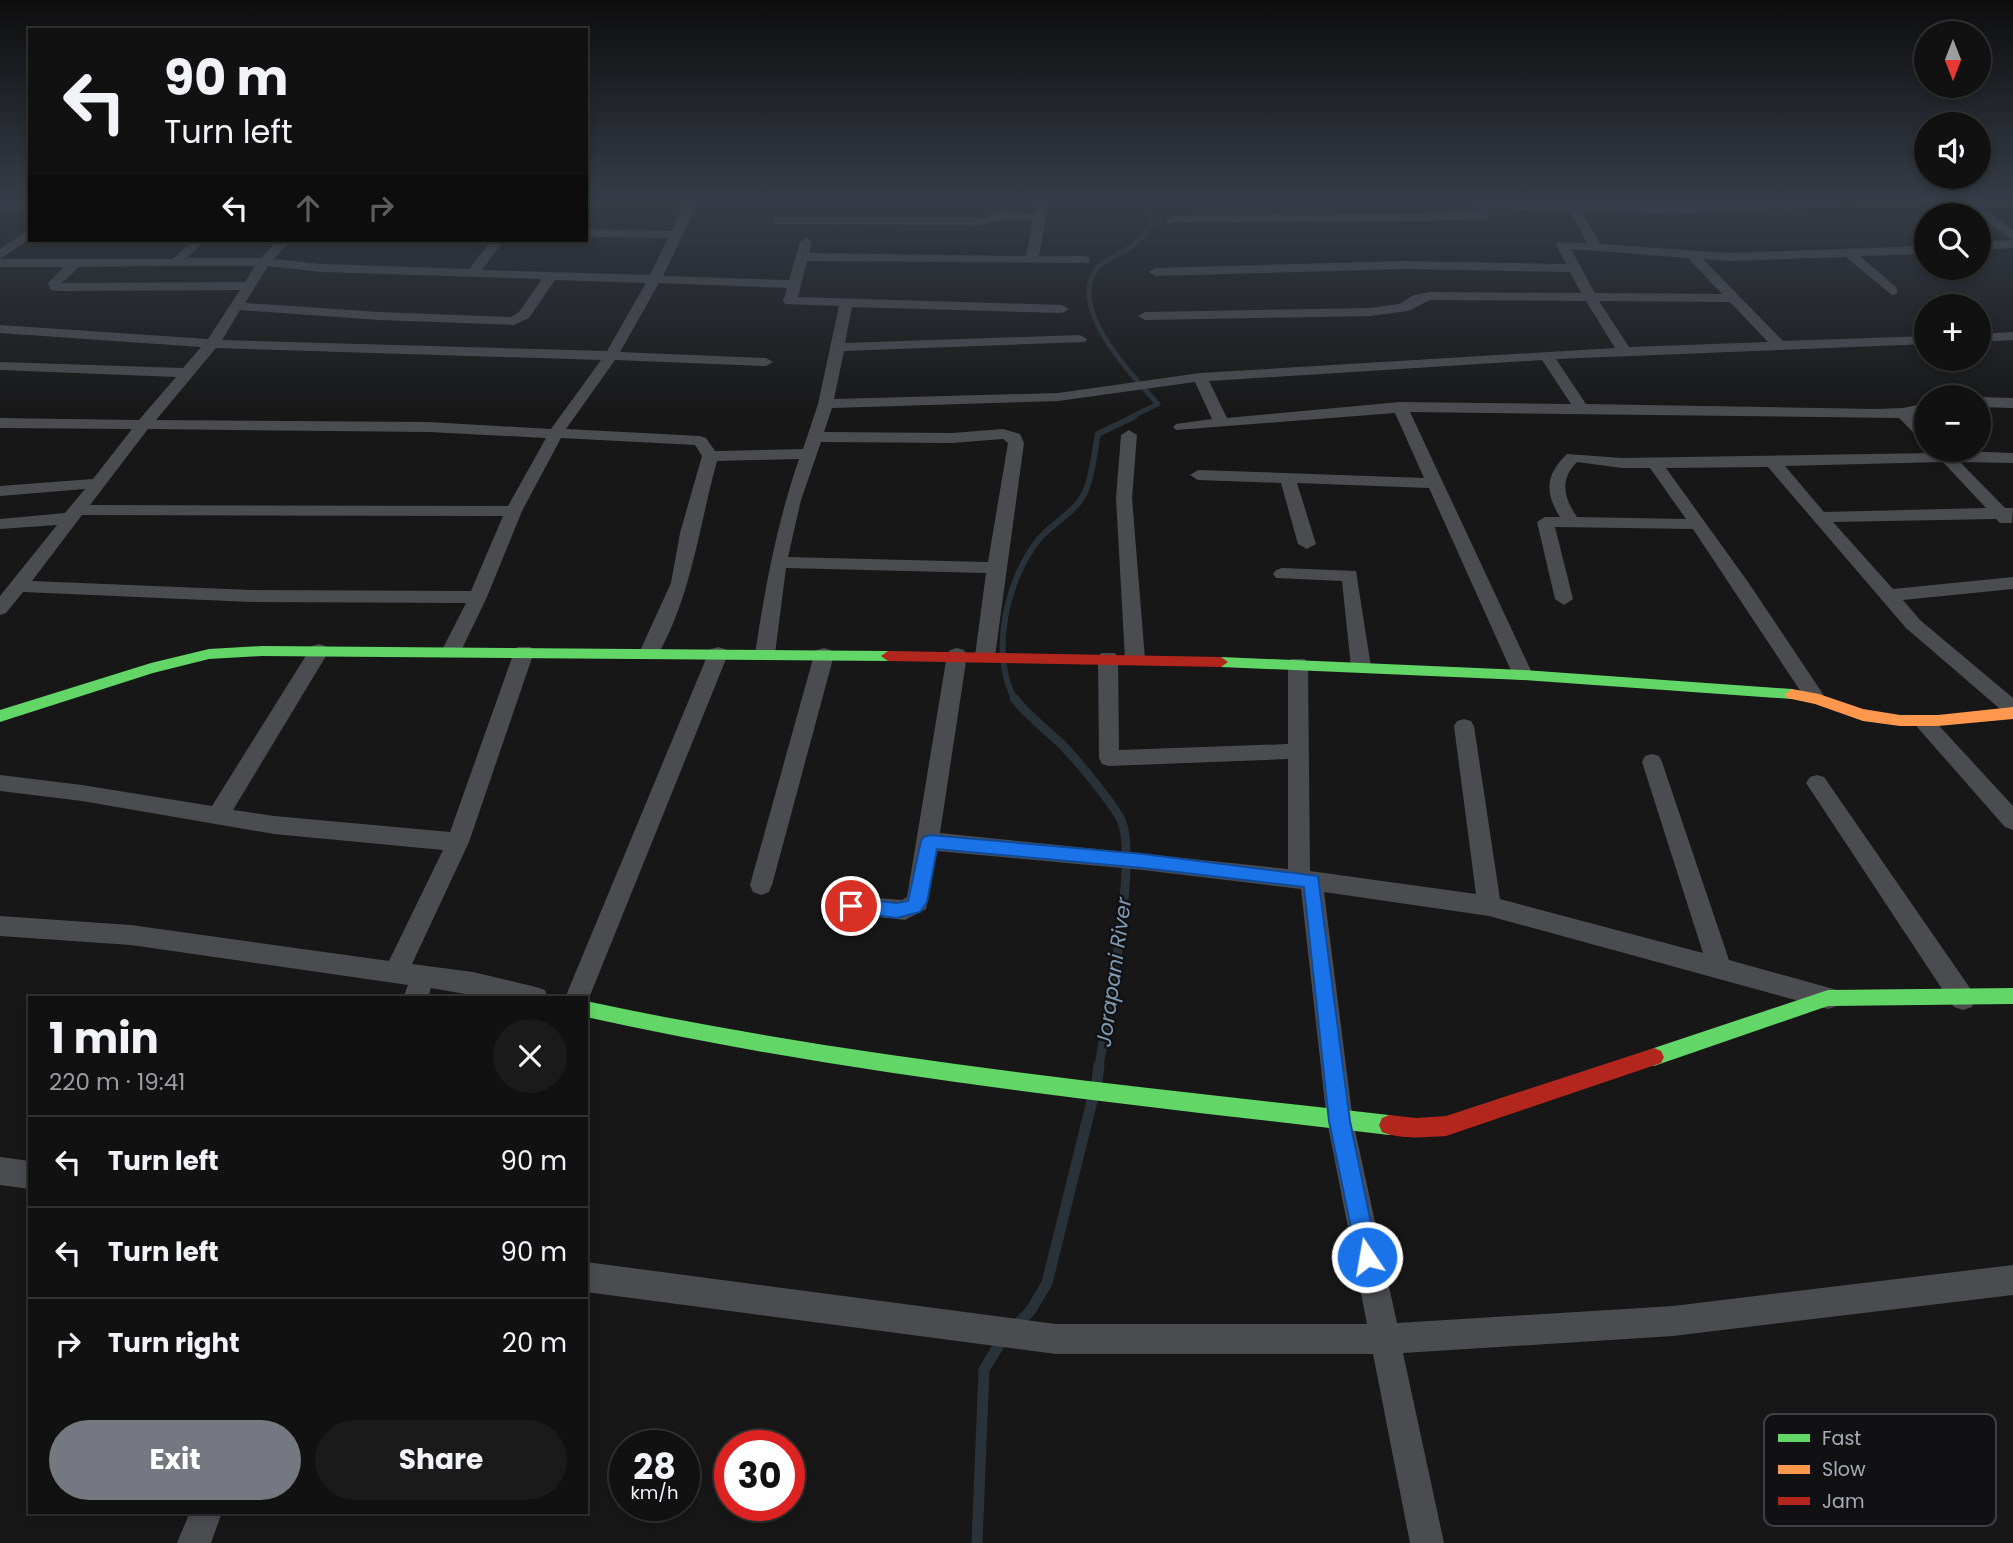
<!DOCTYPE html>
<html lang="en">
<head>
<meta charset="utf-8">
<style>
  :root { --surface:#111; --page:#1a1a1a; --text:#f1f3f6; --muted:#9c9d9f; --line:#303131; --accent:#757880 }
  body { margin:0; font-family:Poppins,sans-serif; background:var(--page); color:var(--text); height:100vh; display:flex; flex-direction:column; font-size:26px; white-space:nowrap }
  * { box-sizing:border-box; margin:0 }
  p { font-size:23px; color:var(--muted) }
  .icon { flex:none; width:38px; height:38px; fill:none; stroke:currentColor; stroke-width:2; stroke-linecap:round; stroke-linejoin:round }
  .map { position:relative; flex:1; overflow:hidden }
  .side { position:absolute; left:28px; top:996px; width:560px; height:518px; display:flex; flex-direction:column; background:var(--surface); border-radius:0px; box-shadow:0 4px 10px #0003,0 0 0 2px var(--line) }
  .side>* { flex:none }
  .banner { position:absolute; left:28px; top:28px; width:560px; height:214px; border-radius:0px; box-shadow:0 4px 10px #0003,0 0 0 2px var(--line); background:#111; color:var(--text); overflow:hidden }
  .needle { width:46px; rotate:180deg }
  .tools { position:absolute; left:1914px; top:21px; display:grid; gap:14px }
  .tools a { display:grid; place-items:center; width:77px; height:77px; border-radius:50%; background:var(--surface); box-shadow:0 4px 10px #0003,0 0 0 2px var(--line); font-size:35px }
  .speed { position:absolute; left:609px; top:1430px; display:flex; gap:14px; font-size:35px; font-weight:700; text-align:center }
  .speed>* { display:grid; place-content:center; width:91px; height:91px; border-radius:50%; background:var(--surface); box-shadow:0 4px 10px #0003,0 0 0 2px var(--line); line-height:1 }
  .speed small { font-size:18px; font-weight:400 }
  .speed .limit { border:10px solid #d22; background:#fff; color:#111 }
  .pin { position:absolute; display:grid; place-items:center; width:60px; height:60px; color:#fff; margin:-30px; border:4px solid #fff; border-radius:50%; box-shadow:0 2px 7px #0007 }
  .me { position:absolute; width:77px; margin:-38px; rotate:348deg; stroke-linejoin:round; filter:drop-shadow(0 0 5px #0008) }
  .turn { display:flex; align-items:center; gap:24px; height:147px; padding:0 21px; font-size:32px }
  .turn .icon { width:91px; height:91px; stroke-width:2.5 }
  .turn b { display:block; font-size:49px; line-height:60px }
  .lanes { display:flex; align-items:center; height:66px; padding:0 21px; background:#0003; justify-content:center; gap:35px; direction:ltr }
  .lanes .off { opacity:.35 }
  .round { display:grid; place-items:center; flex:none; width:74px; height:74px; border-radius:37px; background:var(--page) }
  .summary { display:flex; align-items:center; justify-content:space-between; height:119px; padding:0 21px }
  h1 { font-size:42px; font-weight:700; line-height:52px }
  .primary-button { display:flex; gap:14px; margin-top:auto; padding:14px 21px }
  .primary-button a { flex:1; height:80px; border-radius:42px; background:var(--accent); color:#fff; font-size:28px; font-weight:700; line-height:80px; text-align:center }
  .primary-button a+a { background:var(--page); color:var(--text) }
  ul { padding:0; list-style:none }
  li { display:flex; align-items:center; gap:21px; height:91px; padding:0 21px; border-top:2px solid var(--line) }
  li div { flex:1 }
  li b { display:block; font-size:26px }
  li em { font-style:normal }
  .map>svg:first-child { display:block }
</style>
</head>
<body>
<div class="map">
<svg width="2013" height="1543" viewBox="0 0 2013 1543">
  <rect width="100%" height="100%" fill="#171717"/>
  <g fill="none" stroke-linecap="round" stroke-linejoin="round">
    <path stroke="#2a3239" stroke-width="5" d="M1131,417L1158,404C1132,376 1065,306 1098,267C1103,261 1114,257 1121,253C1134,246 1144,236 1152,224L1148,199"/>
    <path stroke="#2a3239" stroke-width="6" d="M1015,700C989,654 1007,577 1040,538C1053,523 1077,511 1085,492C1093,475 1094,452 1098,434L1135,416"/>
    <path stroke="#2a3239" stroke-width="9" d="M1014,698C1027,715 1041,725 1056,739C1072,753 1110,800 1120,818C1140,852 1106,1020 1099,1067"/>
    <g stroke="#2a3239" stroke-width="11">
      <polyline points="1097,1082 1099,1065"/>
      <polyline points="1015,1327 1031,1310 1047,1283 1093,1097"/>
      <polyline points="977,1543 984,1370 1003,1338"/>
    </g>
    <g fill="#4b4c50" fill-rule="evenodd">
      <path d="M586,199H700L663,276L789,280L800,242L806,238L812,242L809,253L1026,256L1033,220H999L982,225L777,224L773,223V217H981L998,212L1034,213L1037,199H1049L1039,256H1084L1089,257V263L807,261L798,297L1062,305L1069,309L1062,313L852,307L845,343L1080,335L1087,339L1085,342L844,351L834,399L1058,393L1200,373L1615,348L1586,301L1430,300L1408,311L1370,316L1145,320L1138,316L1145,312L1370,308L1399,304L1414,295L1430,292L1581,293L1570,272L1404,269L1155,276L1149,272L1155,268L1404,261L1566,264L1556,245L1558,242L1587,243L1570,211L1486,209L1490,216L1484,220L1168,223L1166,220L1172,216L1476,212L1472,205L1478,201L1567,204L1564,199H1576L1579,204L1673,206L1844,199H2013V205H1979L2013,230V240L1964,205H1881L1673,214L1582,211L1600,244L1729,253L1927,246V254L1860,256L1897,288V294L1892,295L1846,257L1729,261L1703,259L1783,341L1927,336V344L1556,359L1586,404L1876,409L1903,408L1927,403V412L1914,415L1927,428V442L1921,440L1899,418L1410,412L1533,675L1530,680H1516L1513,675L1429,488L1297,483L1316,544L1307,549L1298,544L1281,483L1198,480L1190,475L1198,470L1424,478L1395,413L1176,430L1173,427L1176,424L1212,419L1195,382L1058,401L832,408L824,432L952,433L1003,429L1020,434L1024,443L995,656L992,661H978L975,656L986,573L786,568L775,654L772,659H758L755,654C765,587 777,523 799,459L717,461C699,526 691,599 656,658H642L639,653L671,583L680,533L702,456L695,445L561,438L522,511L487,597L458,657H444L441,652L466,603L251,602L23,592L6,613L0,615V596L57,525L0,529V519L65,513L85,489L0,496V486L93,479L132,429L0,428V418L139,420L176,377L0,370V362L183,368L201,347L0,333V325L208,339L240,290L56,291L51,290L48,283L64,267H0V259H173L193,240H206L187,258H261L278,240H291L274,259L322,264L469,269L492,240H504L482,270L650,275L668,238L586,237V229L671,231L685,203H586ZM1571,249L1688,258L1722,294L1595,293ZM169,266H255L245,282L62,283L79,267ZM268,266L322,272L542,279L519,312L511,317L380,312L245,303ZM555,280L646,283L607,351L222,340L240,310L380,320L514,325L529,318ZM659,283L787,288L783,301L785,304L839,306L818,404L803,449L715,451L706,438L700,436L566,429L615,360L766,366L773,362L766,358L620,352ZM1599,301L1730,302L1768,342L1629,347ZM216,348L601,360L551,429L429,422L156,420ZM1542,360L1571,404L1400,402L1227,418L1209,381ZM148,429L429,432L546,438L508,506L90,505ZM1003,439L1008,443L988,562L788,557L801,500L821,442L952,443ZM82,515L503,516L471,591L251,590L32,581Z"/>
      <polygon points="0,202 30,203 30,211 0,210"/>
      <polygon points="30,229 30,239 0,259 0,249"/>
      <polygon points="2013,240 2013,248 1979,250 1979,242"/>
      <polygon points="2013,332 2013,340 1979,342 1979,334"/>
      <polygon points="1979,397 2013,398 2013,408 1979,407"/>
      <polygon points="1129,430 1137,435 1132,498 1145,659 1142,664 1128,664 1125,659 1116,498 1121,435"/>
      <path d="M1934,450L2013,453V463L1960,462L2005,508H2013L2012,523H2000L1996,519L1833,522L1893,589L2013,577V589L1903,600L1920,620L2013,698V716L2006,714L1906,628L1768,467L1666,468L1748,582L1821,691L1824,696L1821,701H1807L1693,529L1555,527L1573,599L1564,605L1555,599L1537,522L1545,517H1560C1544,492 1546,474 1567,454L1622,458L1934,453ZM1577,462L1622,468H1650L1686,519L1577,517C1564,498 1559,480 1577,462ZM1943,462L1986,508L1824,512L1785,466Z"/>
      <polygon points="1282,568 1356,571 1371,667 1368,672 1354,672 1351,667 1342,581 1276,578 1273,574 1276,570"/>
      <polygon points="319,644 326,646 329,651 233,810 274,816 450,832 514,652 517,647 531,647 534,652 469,842 412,964 473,972 536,987 545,990 548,998 488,998 431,988 428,998 403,998 408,985 131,945 0,936 0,916 131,925 389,961 443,850 274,834 82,801 0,791 0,775 82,785 212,806 312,646"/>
      <polygon points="718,647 725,649 728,654 589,998 586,1005 586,998 565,998 708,654 711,649"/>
      <polygon points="824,648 831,650 834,655 772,885 769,892 761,895 753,892 750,885 814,655 817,650"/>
      <polygon points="957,648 964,650 967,655 940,833 1288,869 1288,759 1109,766 1102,764 1099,758 1098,658 1101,653 1115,653 1118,658 1119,750 1288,744 1288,664 1291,659 1305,659 1308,664 1310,871 1476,894 1454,726 1457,721 1464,719 1471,721 1474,726 1500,899 1703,953 1642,762 1645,756 1652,754 1659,756 1662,762 1729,960 1837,990 1840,998 1837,1006 1828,1009 1489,916 1324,892 1353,1121 1397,1323 1673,1306 2013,1265 2013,1295 1673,1336 1403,1353 1444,1543 1410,1543 1373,1354 1056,1354 586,1292 586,1262 1056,1324 1367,1324 1327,1121 1301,889 1143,870 937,851 926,909 905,920 843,913 839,906 843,899 851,896 902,900 907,897 947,655 950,650"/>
      <polygon points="1925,716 1932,718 2013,806 2013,830 2005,827 1918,728 1915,723 1918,718"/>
      <polygon points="1817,775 1824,777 1972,991 1975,999 1972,1007 1963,1010 1954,1007 1810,789 1806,783 1810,777"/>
      <polygon points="0,1157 30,1161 30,1189 0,1185"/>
      <polygon points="190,1512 222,1512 211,1543 177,1543"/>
    </g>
    <g fill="#63d668" fill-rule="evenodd">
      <polygon points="262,646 888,651 895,656 888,661 262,656 209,659 153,673 0,722 0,710 151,663 209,649"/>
      <polygon points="1221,657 1523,670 1792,689 1799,694 1792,699 1523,680 1221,667 1214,662"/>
      <polygon points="2013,988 2013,1004 1828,1006 1654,1066 1647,1063 1644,1057 1647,1051 1654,1048 1828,990"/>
      <path d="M586,1001C851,1058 1120,1085 1389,1115L1396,1118L1399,1125L1396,1132L1389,1135C1120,1103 851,1076 586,1017Z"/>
    </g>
    <polygon fill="#ff974d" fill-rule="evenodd" points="1792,689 1819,694 1863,709 1900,715 1938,715 2013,707 2013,719 1938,726 1900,726 1863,721 1815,704 1787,698 1785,694"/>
    <g fill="#b3261e" fill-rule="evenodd">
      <polygon points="888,651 1221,657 1228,662 1221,667 888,661 881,656"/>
      <path d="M1654,1048L1661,1051L1664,1057L1661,1063L1446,1136C1425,1137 1402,1140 1382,1132L1379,1125L1382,1118L1389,1115L1416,1118L1446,1116Z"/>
    </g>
  </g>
  <linearGradient id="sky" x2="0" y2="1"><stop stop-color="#0d0d0d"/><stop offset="0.48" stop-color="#363c47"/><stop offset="1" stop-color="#363c47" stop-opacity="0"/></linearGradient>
  <rect width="2013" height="415" fill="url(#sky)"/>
  <polygon fill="#1a73e8" stroke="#114b97" stroke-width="2" points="930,835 1143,854 1318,876 1350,1121 1378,1257 1375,1265 1367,1268 1360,1265 1357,1257 1329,1121 1304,887 1143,868 937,849 927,902 920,912 897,918 845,911 842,906 845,900 851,898 897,903 908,901 921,841 924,837"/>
  <g text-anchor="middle" stroke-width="5" stroke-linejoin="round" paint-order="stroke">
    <g font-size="21" font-style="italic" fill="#7f9bb3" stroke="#111113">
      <text transform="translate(1114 972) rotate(-82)" y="7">Jorapani River</text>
    </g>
  </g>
  <rect x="1764" y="1414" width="232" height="112" rx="10" fill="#111113" stroke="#3e4045" stroke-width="2"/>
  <rect x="1778" y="1434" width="32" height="8" fill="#63d668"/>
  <rect x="1778" y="1465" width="32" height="9" fill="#ff974d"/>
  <rect x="1778" y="1497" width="32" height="8" fill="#b3261e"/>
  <g font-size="19" fill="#a8adb8">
    <text x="1822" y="1445">Fast</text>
    <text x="1822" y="1476">Slow</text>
    <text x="1822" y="1508">Jam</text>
  </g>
</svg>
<div class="tools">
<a><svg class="needle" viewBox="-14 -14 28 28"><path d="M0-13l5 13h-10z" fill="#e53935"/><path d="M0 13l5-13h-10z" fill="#9c9d9f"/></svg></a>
<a><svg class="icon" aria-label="sound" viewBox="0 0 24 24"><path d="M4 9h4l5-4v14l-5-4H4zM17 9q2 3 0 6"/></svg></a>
<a><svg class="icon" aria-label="search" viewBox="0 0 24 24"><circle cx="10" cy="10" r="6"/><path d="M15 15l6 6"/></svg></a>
<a>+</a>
<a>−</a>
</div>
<div class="speed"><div>28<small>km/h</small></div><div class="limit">30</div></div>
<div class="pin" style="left:851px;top:906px;background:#d93025"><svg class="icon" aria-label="arrive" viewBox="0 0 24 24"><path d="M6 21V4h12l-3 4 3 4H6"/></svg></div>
<svg class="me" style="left:1367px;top:1257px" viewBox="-20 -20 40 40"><circle r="17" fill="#1a73e8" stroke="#fff" stroke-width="3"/><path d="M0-11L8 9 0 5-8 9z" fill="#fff"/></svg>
<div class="banner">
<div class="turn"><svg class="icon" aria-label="left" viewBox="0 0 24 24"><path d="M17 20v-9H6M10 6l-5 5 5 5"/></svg><div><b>90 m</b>Turn left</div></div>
<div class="lanes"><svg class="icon" aria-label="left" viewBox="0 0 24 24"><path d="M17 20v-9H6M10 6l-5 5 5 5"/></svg><svg class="icon off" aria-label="ahead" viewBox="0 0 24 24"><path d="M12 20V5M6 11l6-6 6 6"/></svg><svg class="icon off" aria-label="right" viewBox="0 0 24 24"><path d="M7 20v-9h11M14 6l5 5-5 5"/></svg></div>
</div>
<section class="side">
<div class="summary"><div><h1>1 min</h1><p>220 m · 19:41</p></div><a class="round"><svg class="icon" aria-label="close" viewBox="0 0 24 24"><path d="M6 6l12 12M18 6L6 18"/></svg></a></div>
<ul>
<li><svg class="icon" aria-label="left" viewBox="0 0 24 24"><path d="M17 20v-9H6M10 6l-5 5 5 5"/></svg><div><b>Turn left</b></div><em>90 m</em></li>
<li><svg class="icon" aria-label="left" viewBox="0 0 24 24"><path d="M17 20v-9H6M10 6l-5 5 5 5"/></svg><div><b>Turn left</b></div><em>90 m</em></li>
<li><svg class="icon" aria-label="right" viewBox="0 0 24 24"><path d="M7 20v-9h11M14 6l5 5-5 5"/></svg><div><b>Turn right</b></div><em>20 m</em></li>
</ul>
<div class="primary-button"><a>Exit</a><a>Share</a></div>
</section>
</div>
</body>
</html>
